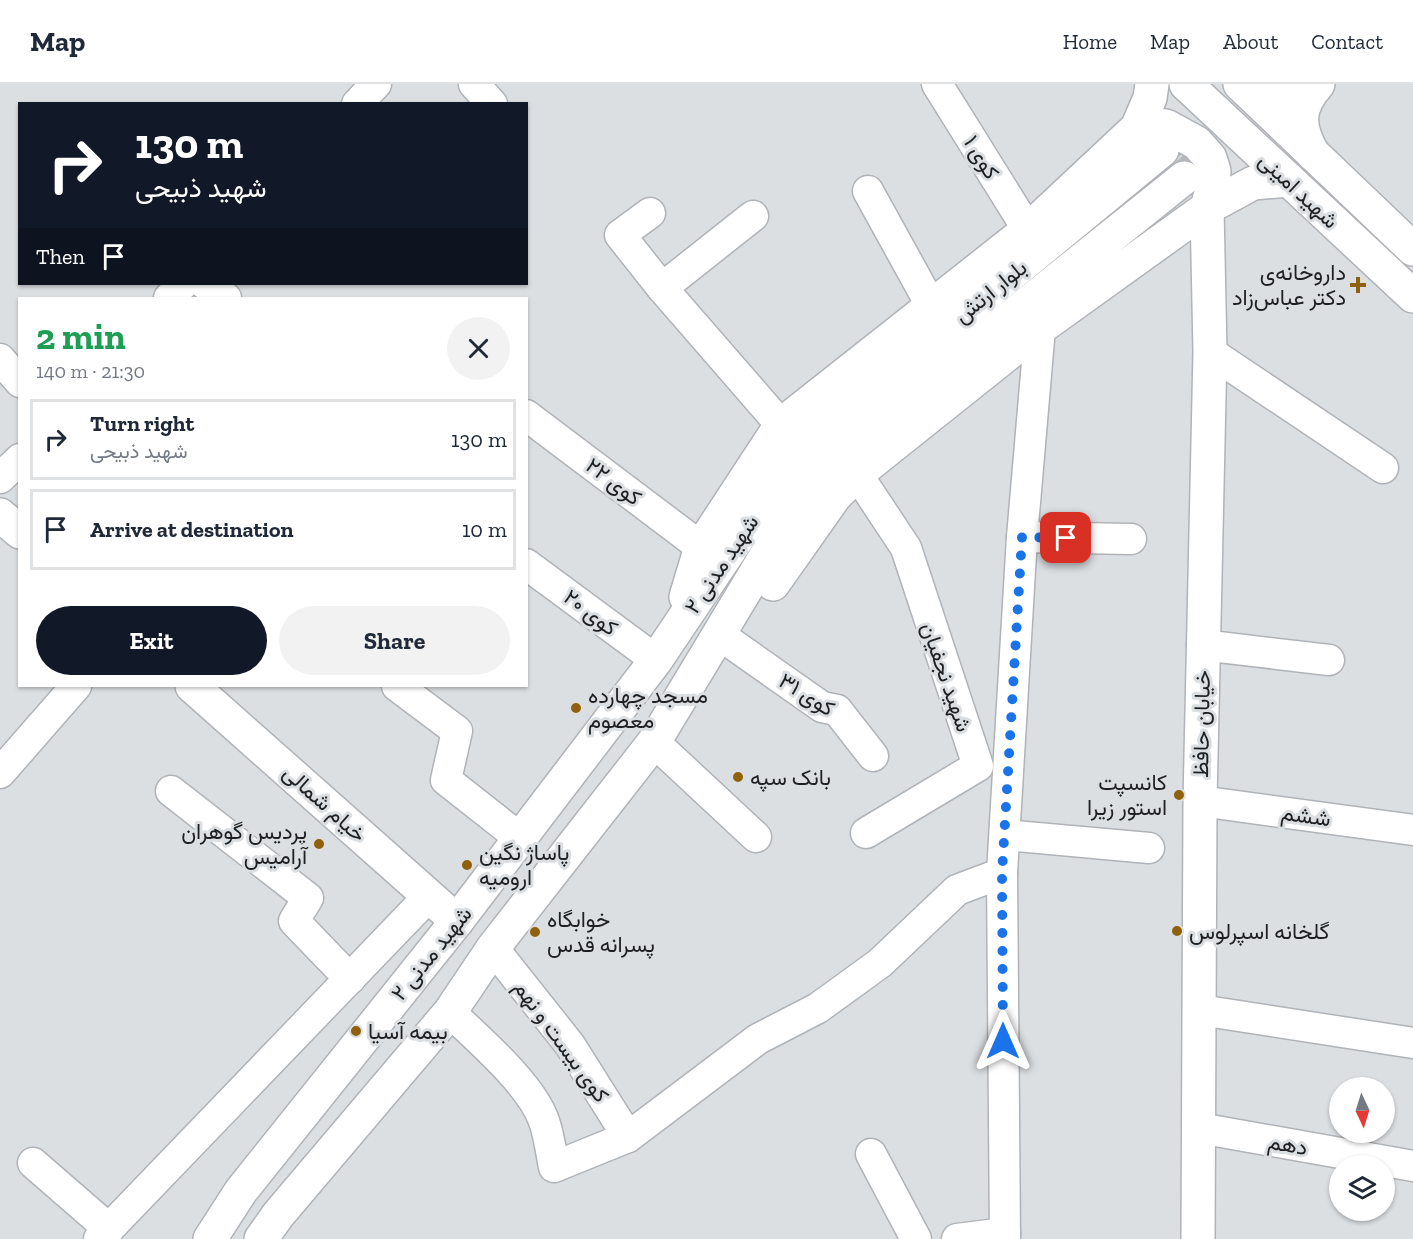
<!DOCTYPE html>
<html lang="en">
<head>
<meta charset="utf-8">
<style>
  :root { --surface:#fff; --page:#f2f2f3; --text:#1f2937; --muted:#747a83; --line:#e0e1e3; --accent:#111827 }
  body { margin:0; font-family:"Zilla Slab",Vazirmatn,serif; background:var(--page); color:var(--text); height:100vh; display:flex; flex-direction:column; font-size:22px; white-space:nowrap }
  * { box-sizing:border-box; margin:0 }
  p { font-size:20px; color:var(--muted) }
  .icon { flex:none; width:33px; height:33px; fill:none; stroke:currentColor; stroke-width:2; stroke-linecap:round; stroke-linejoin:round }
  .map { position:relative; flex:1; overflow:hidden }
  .sheet { position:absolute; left:18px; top:213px; width:510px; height:390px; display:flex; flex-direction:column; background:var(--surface); border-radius:0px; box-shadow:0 2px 4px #0004 }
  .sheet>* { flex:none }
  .guide { position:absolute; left:18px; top:18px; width:510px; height:183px; border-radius:0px; box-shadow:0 2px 4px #0004; background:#111827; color:#fff; overflow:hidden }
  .needle { width:39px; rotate:176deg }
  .fabs { position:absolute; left:1329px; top:993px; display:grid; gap:12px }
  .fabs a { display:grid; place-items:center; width:66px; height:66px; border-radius:50%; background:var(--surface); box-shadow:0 2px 4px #0004; font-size:30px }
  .pin { position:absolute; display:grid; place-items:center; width:51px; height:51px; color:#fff; margin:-26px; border-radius:12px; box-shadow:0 3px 9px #0006 }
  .me { position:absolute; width:66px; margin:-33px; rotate:0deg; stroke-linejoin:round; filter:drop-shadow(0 0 4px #0008) }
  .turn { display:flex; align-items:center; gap:21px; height:126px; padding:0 18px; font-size:27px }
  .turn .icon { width:78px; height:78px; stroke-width:2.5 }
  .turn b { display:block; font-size:42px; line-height:51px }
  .then { display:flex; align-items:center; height:57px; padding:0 18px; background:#0003; gap:12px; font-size:22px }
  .round { display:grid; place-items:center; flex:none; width:63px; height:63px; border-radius:32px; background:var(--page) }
  .overview { display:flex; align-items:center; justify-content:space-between; height:102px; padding:0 18px }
  h1 { font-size:36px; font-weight:700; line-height:45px; color:#1e9e55 }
  .button { display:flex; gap:12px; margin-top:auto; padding:12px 18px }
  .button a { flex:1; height:69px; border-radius:36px; background:var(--accent); color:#fff; font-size:24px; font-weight:700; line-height:69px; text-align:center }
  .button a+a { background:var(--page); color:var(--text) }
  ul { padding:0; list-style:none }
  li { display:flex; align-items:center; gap:18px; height:81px; margin:0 12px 9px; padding:0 6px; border:3px solid var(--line); border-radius:0px }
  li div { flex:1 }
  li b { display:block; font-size:22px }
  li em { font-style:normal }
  header { display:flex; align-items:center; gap:36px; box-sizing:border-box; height:84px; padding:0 30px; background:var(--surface); border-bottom:2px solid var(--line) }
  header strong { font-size:28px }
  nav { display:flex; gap:33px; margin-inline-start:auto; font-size:21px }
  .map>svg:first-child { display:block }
</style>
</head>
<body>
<header>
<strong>Map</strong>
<nav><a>Home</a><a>Map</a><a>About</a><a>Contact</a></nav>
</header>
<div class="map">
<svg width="1413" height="1155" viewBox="0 0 1413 1155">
  <rect width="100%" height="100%" fill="#dbdfe2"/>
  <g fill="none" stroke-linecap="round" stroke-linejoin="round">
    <g stroke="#b5b9bb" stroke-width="33" stroke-dasharray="33 16" stroke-linecap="butt">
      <polyline points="1162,66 1232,0"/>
      <polyline points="1187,90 1284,1"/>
    </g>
    <defs>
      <g id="street">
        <polyline points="474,0 492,20"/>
        <polyline points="937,0 1028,146"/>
        <polyline points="357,20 376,0"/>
        <polyline points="868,107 932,223"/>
        <polyline points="650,129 620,151 662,204 781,341"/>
        <polyline points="205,200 226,214"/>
        <polyline points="662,204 753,132"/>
        <polyline points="169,214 183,200"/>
        <polyline points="1210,268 1383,384"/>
        <polyline points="0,275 20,298"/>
        <polyline points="526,331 701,463"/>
        <polyline points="857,390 906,464 978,682 866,749"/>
        <polyline points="0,394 20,375"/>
        <polyline points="1022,453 1131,455"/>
        <polyline points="526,480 656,576"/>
        <polyline points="731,559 822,623 837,626 873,672"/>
        <polyline points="1202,561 1329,576"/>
        <polyline points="397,602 457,647 446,696 521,755"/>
        <polyline points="654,658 756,753"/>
        <polyline points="0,689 76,602"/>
        <polyline points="171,707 308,814 294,837 350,895"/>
        <polyline points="1200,717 1413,746"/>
        <polyline points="1005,751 1149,764"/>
        <polyline points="493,864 570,961 628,1053"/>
        <polyline points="1200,926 1413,959"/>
        <path d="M450,928C479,956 531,1000 544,1037C549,1051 551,1068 554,1083L628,1053L758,955L818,924L880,879L957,806L1002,789"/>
        <polyline points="1199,1044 1413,1082"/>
        <polyline points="871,1070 916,1155"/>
        <polyline points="33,1079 109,1145"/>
        <polyline points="99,1155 429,812"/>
        <polyline points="957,1155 1005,1149"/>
        <polyline points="1005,1155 1002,789 1022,453 1040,244"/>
      </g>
      <g id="secondary">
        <path d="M1279,0C1289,9 1299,10 1312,7"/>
        <polyline points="1137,44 1150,40 1166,42 1197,59 1210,74 1214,87 1213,101 1207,124 1210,268 1200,717 1198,1155"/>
        <path d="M1313,70C1298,43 1296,25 1318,0"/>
        <polyline points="0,431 20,448"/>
        <polyline points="773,500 835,412 857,390 1040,244 1207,124 1253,99 1289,96"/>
        <polyline points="686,513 701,463 781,341 1028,146 1137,44 1150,14 1152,0"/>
        <polyline points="192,602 457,837"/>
        <polyline points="210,1155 241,1107 457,837 656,576 796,367 1162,66"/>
        <polyline points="261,1155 278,1131 450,928 493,864 654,658 816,389 1184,94"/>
      </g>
      <g id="primary">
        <polyline points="1186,0 1413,212"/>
        <polyline points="1240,0 1413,165"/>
      </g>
    </defs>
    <use href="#street" stroke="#b0b3b7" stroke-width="33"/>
    <use href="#secondary" stroke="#b0b3b7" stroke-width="36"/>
    <use href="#primary" stroke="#b0b3b7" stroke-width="36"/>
    <use href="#street" stroke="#fff" stroke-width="30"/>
    <use href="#secondary" stroke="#fff" stroke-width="33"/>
    <use href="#primary" stroke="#fff" stroke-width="33"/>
  </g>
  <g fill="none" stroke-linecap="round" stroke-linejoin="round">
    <polyline stroke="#1a73e8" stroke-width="10" stroke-dasharray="0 18" points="1003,957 1002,789 1022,453 1066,454"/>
  </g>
  <g fill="#90610d" stroke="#dbdfe2" stroke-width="2">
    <path d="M1355 192h6v6h6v6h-6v6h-6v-6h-6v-6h6z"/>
    <circle cx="576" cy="624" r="6"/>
    <circle cx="738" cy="693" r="6"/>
    <circle cx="1179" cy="711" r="6"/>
    <circle cx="319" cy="760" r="6"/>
    <circle cx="467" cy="781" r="6"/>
    <circle cx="1177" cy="847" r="6"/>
    <circle cx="535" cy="848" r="6"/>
    <circle cx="356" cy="947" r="6"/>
  </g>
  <g text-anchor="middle" stroke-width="6" stroke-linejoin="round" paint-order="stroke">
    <g font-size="22" fill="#1d1f20" stroke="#dbdfe2">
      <text transform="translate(982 73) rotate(58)" y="8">کوی ۱</text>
      <text transform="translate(1299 106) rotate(43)" y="8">شهید امینی</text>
      <text transform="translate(990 207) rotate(-39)" y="8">بلوار ارتش</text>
      <text transform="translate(614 397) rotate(37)" y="8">کوی ۲۲</text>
      <text transform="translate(721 480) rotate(-56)" y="8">شهید مدنی ۲</text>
      <text transform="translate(591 528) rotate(37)" y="8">کوی ۲۰</text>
      <text transform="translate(947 593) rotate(71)" y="8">شهید نجفیان</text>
      <text transform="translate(807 610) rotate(32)" y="8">کوی ۳۱</text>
      <text transform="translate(1201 640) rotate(-89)" y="8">خیابان حافظ</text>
      <text transform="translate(325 719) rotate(42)" y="8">خیام شمالی</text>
      <text transform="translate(1306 731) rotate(8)" y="8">ششم</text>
      <text transform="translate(431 869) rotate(-51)" y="8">شهید مدنی ۲</text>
      <text transform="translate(562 957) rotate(54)" y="8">کوی بیست و نهم</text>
      <text transform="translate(1288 1060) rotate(10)" y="8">دهم</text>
    </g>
    <g font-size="22" fill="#1d1f20" stroke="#dbdfe2" text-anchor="start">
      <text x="1346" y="196" text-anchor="end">داروخانه‌ی<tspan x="1346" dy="25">دکتر عباس‌زاد</tspan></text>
      <text x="588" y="619">مسجد چهارده<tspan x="588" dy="25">معصوم</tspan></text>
      <text x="750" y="701">بانک سپه</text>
      <text x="1167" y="706" text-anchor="end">کانسپت<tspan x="1167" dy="25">استور زیرا</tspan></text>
      <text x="307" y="755" text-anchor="end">پردیس گوهران<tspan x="307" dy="25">آرامیس</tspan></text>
      <text x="479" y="776">پاساژ نگین<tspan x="479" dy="25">ارومیه</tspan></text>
      <text x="547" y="843">خوابگاە<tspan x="547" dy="25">پسرانە قدس</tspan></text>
      <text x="1189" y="855">گلخانه اسپرلوس</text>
      <text x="368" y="955">بیمه آسیا</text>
    </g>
  </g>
</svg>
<div class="fabs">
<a><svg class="needle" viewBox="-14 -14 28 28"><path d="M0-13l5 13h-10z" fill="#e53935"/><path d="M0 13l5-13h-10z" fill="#747a83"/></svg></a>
<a><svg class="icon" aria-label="layers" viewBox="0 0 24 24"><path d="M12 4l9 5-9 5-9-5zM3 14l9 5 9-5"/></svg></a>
</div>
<div class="pin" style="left:1066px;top:454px;background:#d93025"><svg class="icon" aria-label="arrive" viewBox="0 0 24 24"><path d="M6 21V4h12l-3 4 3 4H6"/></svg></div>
<svg class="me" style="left:1003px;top:957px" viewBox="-20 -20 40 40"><path d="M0-17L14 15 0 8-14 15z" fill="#1a73e8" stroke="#fff" stroke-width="4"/></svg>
<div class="guide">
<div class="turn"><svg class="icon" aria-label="right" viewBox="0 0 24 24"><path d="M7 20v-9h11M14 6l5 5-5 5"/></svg><div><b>130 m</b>شهید ذبیحی</div></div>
<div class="then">Then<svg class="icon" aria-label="arrive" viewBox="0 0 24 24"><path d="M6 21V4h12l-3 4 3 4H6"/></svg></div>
</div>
<section class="sheet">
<div class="overview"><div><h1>2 min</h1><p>140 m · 21:30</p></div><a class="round"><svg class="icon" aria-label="close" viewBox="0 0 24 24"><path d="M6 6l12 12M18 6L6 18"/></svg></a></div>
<ul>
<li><svg class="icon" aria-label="right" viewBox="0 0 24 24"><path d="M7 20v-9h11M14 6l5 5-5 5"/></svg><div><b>Turn right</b><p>شهید ذبیحی</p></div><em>130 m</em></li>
<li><svg class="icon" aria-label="arrive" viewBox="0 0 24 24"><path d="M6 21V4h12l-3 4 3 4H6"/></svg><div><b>Arrive at destination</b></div><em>10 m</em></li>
</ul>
<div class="button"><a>Exit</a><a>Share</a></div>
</section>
</div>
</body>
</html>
